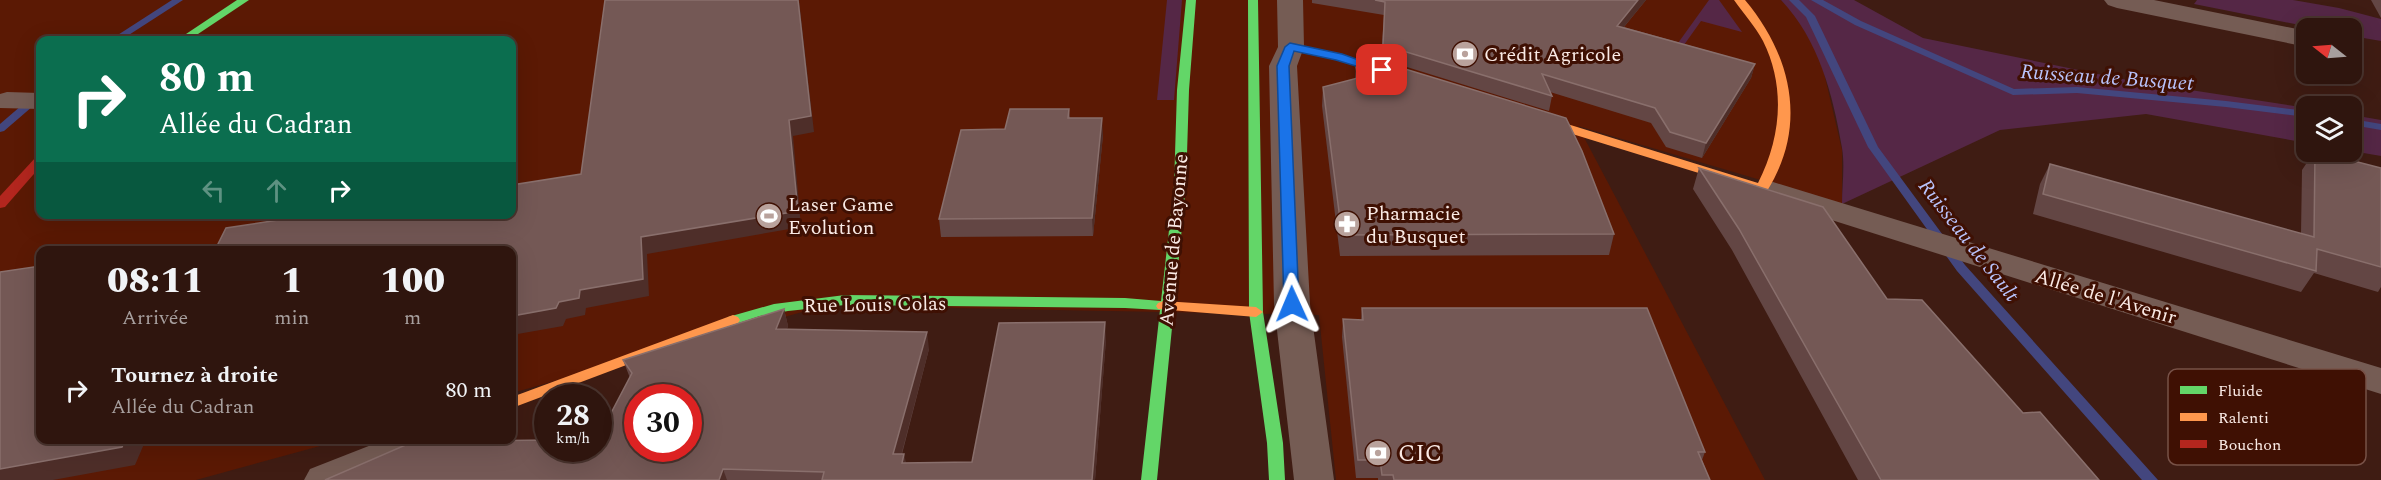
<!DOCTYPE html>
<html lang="fr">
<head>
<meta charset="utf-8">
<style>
  :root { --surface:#2f150e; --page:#371e17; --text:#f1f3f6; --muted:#a79f9e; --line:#4a342e }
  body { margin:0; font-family:Spectral,serif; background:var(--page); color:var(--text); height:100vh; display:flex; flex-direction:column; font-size:22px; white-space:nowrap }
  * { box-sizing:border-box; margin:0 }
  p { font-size:20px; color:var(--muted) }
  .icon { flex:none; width:33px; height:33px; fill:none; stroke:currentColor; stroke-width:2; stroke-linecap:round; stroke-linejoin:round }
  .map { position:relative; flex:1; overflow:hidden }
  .drawer { position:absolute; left:36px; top:246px; width:480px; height:198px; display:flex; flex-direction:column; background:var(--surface); border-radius:12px; box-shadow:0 6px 24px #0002,0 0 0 2px var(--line) }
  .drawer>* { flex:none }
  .hud { position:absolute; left:36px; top:36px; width:480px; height:183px; border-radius:12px; box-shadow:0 6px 24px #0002,0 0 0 2px var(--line); background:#0b6e4f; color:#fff; overflow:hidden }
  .needle { width:39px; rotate:287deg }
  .tools { position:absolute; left:2296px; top:18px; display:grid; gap:12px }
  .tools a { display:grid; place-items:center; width:66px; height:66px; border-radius:12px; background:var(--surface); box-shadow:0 6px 24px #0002,0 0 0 2px var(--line); font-size:30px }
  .speed { position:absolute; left:534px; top:384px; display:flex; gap:12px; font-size:30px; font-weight:700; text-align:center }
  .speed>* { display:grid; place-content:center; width:78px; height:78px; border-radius:50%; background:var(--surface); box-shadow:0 6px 24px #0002,0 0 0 2px var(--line); line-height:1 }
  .speed small { font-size:15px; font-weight:400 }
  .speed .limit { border:9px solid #d22; background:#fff; color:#111 }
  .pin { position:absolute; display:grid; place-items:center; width:51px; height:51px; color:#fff; margin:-26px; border-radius:12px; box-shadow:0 3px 9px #0006 }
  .me { position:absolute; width:66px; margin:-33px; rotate:359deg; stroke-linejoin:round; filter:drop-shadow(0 0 4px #0008) }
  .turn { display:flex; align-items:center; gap:21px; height:126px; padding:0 24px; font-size:27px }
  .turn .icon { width:78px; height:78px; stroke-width:2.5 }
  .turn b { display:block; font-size:42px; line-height:51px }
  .lanes { display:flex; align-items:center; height:57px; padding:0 24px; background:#0003; justify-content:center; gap:30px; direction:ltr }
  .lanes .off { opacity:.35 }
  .eta { display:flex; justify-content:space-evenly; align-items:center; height:102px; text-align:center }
  .eta b { font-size:36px; font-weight:800; line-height:42px }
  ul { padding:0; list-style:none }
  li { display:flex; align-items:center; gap:18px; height:84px; padding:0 24px }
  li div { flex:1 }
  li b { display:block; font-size:22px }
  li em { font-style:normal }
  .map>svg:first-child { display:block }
</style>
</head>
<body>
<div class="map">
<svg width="2381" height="480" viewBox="0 0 2381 480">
  <rect width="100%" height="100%" fill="#3f1c13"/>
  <path fill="#5b1904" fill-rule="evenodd" d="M0,0H1781L1796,15L1821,60L1842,150V204L1578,126L1765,480H1336L1319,315L955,308L845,300L512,393V250H40V440H342L196,480H0ZM40,40H512V214H40Z"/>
  <g fill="#552746">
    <polygon points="1167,0 1182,0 1174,100 1157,100"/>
    <polygon points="1709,0 1719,0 1742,32 1701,21 1679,52 1673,50"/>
    <path d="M1781,0H1854L1923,38L2132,81L2307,108V143L2146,114L2000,130L1842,204C1842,186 1845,166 1842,148C1833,95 1819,40 1781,0Z"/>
    <polygon points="2197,0 2293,0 2339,8 2381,19 2381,41 2352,36 2352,28 2315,28 2194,4"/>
    <polygon points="2352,115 2381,120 2381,156 2352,151"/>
  </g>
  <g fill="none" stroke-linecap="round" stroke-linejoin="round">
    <g fill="#43467e" fill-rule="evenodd">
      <polygon points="172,0 183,0 121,40 110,40"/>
      <polygon points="1789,0 1799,0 1815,16 1878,147 1965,265 2158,480 2142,480 1957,271 1868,147 1806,17"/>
      <polygon points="1811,0 1823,0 1861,21 2014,89 2077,87 2226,101 2307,111 2307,117 2226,107 2077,93 2013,95 1855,25"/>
      <polygon points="40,92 40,100 4,131 0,132 0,124 36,93"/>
      <polygon points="2352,119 2381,124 2381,130 2352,125"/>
    </g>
    <g fill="#755c54" fill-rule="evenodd">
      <polygon points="1277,0 1303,0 1304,47 1297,66 1310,304 1334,480 1294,480 1274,304 1269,66 1278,47"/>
      <polygon points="2104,0 2154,0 2307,31 2307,47 2117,8 2108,5"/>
      <polygon points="7,92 40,93 40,109 0,108 0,94"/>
      <polygon points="1773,182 2381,368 2381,394 1762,198 1757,191 1762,184"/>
      <polygon points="384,440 443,440 437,450 365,480 304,480 310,469"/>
    </g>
    <g fill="#63d668" fill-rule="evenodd">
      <polygon points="237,0 249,0 189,40 177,40"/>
      <polygon points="1186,0 1196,0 1189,90 1186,186 1157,480 1141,480 1160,310 1125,308 845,305 788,311 760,316 733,325 728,323 726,320 728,317 774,304 845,295 1125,298 1161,301 1174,186 1177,90"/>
      <polygon points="1248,0 1258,0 1263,312 1283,443 1285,480 1269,480 1267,443 1249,312"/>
      <polygon points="1291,44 1342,55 1414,77 1416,79 1410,82 1336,60 1287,49 1287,45"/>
    </g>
    <g fill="#ff974d" fill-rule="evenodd">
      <path d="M1734,0H1745C1792,56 1808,126 1767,191H1757L1527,120L1525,117L1531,113L1535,114L1758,183C1781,138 1786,87 1763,41C1755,26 1744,14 1734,0Z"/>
      <polygon points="1163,301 1256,307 1263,312 1256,317 1158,309 1156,306 1158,303"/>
      <polygon points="733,315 738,317 740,320 738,323 512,408 512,397"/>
    </g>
    <polygon fill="#b3261e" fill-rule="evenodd" points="40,156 40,167 5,207 0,208 0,196 36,157"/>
  </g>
  <g fill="#634644">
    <polygon points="1312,0 1646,0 1624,27 1755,64 1751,78 1702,158 1666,147 1651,123 1550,92 1552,96 1549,111 1381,59 1384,15 1312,3"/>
    <polygon points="2371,0 2381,0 2381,18"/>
    <polygon points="1356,67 1614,234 1609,255 1340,256 1322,106 1323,87 1355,79"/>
    <polygon points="1069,109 1070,118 1103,135 1093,236 941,237 939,219 1005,129"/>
    <polygon points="2314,152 2319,152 2381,168 2381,287 2378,292 2314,273 2301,292 2033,214 2040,184 2050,164 2301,234 2302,170"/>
    <polygon points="1699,168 1887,299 2023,413 2099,480 1858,480 1732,250 1693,189"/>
    <polygon points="1362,308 1705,452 1702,460 1710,480 1378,480 1378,478 1356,478 1342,337 1343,319 1361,320"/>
    <polygon points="784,309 788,326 787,329 929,349 902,454 906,463 972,462 1106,339 1095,480 325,480 417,440 470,440 470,441 598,448 630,378 623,360"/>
  </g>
  <g fill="#4e2e29">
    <polygon points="798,0 799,0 814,132 793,136 801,227 647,254 649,296 586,308 585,315 566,319 563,326 512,335 512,338 512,316 559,302 580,290 641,237 789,120"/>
    <polygon points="1638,0 1646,0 1614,39 1617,26"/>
    <polygon points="1755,64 1751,78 1702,158 1706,143"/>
    <polygon points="1102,118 1103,135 1093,236 1092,218"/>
    <polygon points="784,309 788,326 781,346 776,329"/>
    <polygon points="1105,322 1106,339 1095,480 1092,480"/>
    <polygon points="927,332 929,349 897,471 893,454"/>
    <polygon points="125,440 170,440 144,444 135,465 53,480 0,480 0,469"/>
    <polygon points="904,454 908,471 902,463"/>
    <polygon points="723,469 727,480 719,480"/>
  </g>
  <g fill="#745855" stroke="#896f6c" stroke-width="1.5" fill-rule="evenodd">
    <polygon points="605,0 798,0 811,116 789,120 798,211 641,237 643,279 580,290 579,298 559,302 556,308 512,316 512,250 215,250 226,228 317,214 512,214 512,185 581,174"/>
    <polygon points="1375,0 1638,0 1617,26 1755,64 1706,143 1670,132 1655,108 1542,74 1552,96 1383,45 1385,2"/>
    <polygon points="1382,62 1566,118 1582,151 1614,234 1342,235 1323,87 1358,78 1356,67 1382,66"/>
    <polygon points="1010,109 1069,109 1068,118 1102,118 1092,218 939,219 961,130 1005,129"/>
    <polygon points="2315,152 2319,152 2381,168 2381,267 2317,249 2316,271 2043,194 2050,164 2314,237"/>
    <polygon points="1699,168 1823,207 1887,299 1922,300 2023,413 2040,412 2099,480 1881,480 1739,229"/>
    <polygon points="40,266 40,440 125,440 122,447 0,469 0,272"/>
    <polygon points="1362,308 1647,308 1705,452 1698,452 1710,480 1394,480 1393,475 1382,475 1380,460 1358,460 1343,319 1363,320"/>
    <path d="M784,309L776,329L927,332L893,454H904L902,463L972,462L999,323L1105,322L1092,480H822L824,472L723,469L719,480H325L417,440H461V441L548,440V448H598V438L632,373L623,360ZM638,398H688V448H638Z"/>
  </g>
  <polygon fill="#1a73e8" stroke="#114b97" stroke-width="1.5" points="1290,43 1342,54 1387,70 1382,74 1336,60 1294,51 1289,66 1299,304 1292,308 1284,304 1277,66 1285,47"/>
  <defs>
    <symbol id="bank-disc" viewBox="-11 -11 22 22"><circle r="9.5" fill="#b9a29c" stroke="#3f1003"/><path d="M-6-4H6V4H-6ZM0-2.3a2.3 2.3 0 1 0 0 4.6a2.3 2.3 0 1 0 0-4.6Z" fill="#fff"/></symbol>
    <symbol id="stadium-disc" viewBox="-11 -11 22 22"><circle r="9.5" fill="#b9a29c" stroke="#3f1003"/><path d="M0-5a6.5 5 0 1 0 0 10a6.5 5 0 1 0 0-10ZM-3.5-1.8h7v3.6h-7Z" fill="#fff"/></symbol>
    <symbol id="pharmacy-disc" viewBox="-11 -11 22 22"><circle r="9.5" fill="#b9a29c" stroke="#3f1003"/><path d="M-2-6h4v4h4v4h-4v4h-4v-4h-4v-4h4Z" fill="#fff"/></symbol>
  </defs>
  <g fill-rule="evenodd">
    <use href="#bank-disc" x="1450" y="39" width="30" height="30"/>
    <use href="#stadium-disc" x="754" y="201" width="30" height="30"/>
    <use href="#pharmacy-disc" x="1332" y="209" width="30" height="30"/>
    <use href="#bank-disc" x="1363" y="438" width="30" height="30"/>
  </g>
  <g text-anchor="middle" stroke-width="6" stroke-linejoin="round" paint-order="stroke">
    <g font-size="20" fill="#faeae5" stroke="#3f1003" text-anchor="start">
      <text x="1484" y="61">Crédit Agricole</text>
      <text x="788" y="211">Laser Game<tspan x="788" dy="23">Evolution</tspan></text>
      <text x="1366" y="220">Pharmacie<tspan x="1366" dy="23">du Busquet</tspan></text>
    </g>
    <g font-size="20" fill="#faeae5" stroke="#3f1003">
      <text transform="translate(1173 240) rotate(-85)" y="7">Avenue de Bayonne</text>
      <text transform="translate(2106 296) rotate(17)" y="7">Allée de l'Avenir</text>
      <text transform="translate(875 304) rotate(-1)" y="7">Rue Louis Colas</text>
    </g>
    <g font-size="21" font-style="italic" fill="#b9c3fb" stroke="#3f1003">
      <text transform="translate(2107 77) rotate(4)" y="7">Ruisseau de Busquet</text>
      <text transform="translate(1969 240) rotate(52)" y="7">Ruisseau de Sault</text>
    </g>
    <g font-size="24" fill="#faeae5" stroke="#3f1003" text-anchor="start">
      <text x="1398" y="461">CIC</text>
    </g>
  </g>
  <rect x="2168" y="369" width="198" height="96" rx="9" fill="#3f1003" stroke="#775147" stroke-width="1.5"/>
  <rect x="2180" y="386" width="27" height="8" fill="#63d668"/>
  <rect x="2180" y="413" width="27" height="8" fill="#ff974d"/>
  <rect x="2180" y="440" width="27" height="8" fill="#b3261e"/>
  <g font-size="16" fill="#faeae5">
    <text x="2218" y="396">Fluide</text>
    <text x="2218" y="423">Ralenti</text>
    <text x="2218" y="450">Bouchon</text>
  </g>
</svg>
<div class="tools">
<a><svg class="needle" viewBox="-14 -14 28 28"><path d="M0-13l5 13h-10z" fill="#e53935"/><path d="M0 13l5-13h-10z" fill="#a79f9e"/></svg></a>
<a><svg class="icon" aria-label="layers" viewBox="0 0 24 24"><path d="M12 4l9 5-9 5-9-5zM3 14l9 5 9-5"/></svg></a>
</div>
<div class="speed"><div>28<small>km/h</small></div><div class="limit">30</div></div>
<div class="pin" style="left:1382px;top:70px;background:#d93025"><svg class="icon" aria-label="arrive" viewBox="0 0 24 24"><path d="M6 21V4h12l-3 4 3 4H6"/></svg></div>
<svg class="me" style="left:1292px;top:304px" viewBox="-20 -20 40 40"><path d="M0-17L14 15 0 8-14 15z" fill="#1a73e8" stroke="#fff" stroke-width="4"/></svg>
<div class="hud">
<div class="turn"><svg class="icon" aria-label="right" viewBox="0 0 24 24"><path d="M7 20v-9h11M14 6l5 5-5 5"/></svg><div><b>80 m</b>Allée du Cadran</div></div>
<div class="lanes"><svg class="icon off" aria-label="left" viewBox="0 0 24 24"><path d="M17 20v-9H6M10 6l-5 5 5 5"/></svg><svg class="icon off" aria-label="ahead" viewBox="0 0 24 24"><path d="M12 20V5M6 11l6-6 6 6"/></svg><svg class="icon" aria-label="right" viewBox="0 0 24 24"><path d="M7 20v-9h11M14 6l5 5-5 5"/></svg></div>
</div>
<section class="drawer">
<div class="eta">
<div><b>08:11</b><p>Arrivée</p></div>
<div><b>1</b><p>min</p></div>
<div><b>100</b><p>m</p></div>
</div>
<ul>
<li><svg class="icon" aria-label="right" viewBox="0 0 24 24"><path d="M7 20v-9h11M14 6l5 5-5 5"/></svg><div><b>Tournez à droite</b><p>Allée du Cadran</p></div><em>80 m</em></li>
</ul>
</section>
</div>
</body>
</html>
